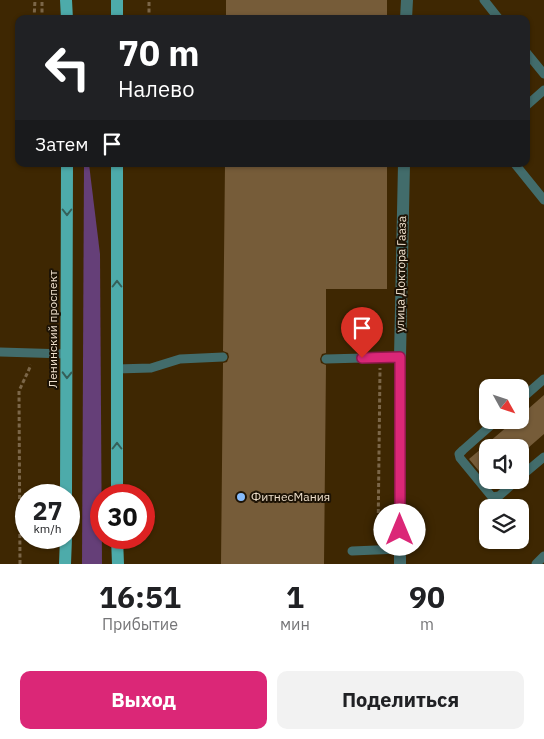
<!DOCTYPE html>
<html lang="ru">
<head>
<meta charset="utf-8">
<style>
  :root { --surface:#fff; --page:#f2f2f2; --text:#202124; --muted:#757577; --accent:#db2777 }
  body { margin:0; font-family:"IBM Plex Sans",sans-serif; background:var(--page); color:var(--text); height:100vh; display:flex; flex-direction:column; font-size:19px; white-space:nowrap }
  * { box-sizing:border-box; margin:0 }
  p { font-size:16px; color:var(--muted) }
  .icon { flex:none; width:28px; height:28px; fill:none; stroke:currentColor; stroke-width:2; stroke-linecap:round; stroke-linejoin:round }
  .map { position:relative; height:564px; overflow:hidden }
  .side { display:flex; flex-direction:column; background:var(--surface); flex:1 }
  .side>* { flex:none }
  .hud { position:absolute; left:15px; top:15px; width:515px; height:152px; border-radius:10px; box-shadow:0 1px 4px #0004; background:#202124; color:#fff; overflow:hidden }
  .needle { width:32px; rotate:130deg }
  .fabs { position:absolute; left:479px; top:379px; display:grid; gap:10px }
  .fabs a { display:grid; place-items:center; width:50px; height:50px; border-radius:10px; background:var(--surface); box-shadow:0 1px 4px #0004; font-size:25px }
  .speed { position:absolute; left:15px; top:484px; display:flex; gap:10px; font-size:25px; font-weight:700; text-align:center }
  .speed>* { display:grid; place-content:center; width:65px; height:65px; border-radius:50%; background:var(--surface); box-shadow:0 1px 4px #0004; line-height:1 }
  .speed small { font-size:12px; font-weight:400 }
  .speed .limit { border:8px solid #d22; background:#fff; color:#111 }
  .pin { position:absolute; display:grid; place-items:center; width:42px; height:42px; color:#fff; margin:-51px -21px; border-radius:50% 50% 50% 0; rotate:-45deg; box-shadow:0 0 5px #0007 }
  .pin .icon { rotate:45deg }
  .me { position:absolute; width:55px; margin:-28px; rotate:0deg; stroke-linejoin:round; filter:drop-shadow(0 0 4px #0008) }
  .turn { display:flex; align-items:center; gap:18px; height:105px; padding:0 20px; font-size:22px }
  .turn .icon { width:65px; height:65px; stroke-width:2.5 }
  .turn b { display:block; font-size:35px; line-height:42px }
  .then { display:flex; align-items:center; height:48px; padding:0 20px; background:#0003; gap:10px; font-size:19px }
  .eta { display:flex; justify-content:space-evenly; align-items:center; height:85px; text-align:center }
  .eta b { font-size:30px; font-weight:700; line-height:35px }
  .cta { display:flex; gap:10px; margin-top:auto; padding:10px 20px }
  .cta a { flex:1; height:58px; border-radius:10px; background:var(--accent); color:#fff; font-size:20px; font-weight:700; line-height:58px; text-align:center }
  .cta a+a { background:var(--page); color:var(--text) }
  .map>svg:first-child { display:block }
</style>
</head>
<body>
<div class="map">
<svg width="544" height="564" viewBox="0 0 544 564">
  <rect width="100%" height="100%" fill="#3e2702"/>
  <polygon fill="#653f78" points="84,164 89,164 100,254 102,564 82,564"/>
  <g fill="#765c39">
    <rect x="226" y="0" width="161" height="19"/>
    <polygon points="225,164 387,164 387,289 326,289 326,353 322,354 320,359 321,363 326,365 324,564 221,564 223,363 227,362 229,357 228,353 223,351"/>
    <polygon points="544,395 544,434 528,448 488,448 488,482 469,459 515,420 520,420 520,416"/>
  </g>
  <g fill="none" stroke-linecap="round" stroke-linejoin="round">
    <g stroke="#7b6648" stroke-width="3" stroke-dasharray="4 2.5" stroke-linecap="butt">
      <polyline points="34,19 35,0"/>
      <polyline points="42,19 42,0"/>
      <polyline points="149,19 149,0"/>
      <polyline points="378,539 380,368"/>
      <polyline points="20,564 19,391 31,365"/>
    </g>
    <g stroke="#426c6b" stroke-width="9">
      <polyline points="484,0 499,19"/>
      <polyline points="526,52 544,74"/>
      <polyline points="526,106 544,90"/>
      <polyline points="515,164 544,200"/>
      <polyline points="0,352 67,354"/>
      <polyline points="326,359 400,357"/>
      <polyline points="116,369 151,368 180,359 223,357"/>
      <polyline points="520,400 544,379"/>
      <polyline points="497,420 463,450 459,454 460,458 492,497 499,496 517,480"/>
      <polyline points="520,477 544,457"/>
      <polyline points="352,551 400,549"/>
      <polyline points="536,564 544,556"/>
    </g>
    <g stroke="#426c6b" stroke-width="12">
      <polyline points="406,19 407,0"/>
      <polyline points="400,564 400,357 404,164"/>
    </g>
    <g stroke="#4dabaa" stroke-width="12">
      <polyline points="66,0 67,19"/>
      <polyline points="117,19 117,0"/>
      <polyline points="117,164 117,495"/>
      <polyline points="66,495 67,164"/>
      <polyline points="117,538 118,564"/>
      <polyline points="65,564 66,538"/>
    </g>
  </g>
  <defs><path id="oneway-chevron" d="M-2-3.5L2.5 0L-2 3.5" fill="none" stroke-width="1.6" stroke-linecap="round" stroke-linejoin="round" transform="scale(1.25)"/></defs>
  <g stroke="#355f58">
    <use href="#oneway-chevron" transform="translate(67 212) rotate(90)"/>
    <use href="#oneway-chevron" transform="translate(117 284) rotate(-90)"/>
    <use href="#oneway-chevron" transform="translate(67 375) rotate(91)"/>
    <use href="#oneway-chevron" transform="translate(117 446) rotate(-90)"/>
  </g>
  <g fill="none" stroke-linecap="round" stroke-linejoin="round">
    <defs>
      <polyline id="route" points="362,358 400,357 400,530"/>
    </defs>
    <use href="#route" stroke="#8e194d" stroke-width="12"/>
    <use href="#route" stroke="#db2777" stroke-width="9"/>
  </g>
  <circle fill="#86bbfb" stroke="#1d1305" stroke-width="2" cx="241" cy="497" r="5"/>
  <g text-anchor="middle" stroke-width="4" stroke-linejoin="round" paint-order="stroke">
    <g font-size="12" fill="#efe0cd" stroke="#1d1305">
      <text transform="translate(401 274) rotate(-89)" y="4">улица Доктора Гааза</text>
      <text transform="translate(53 329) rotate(-90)" y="4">Ленинский проспект</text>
    </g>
    <g font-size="12" fill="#efe0cd" stroke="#1d1305" text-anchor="start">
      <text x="251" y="501">ФитнесМания</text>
    </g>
  </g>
</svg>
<div class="fabs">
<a><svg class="needle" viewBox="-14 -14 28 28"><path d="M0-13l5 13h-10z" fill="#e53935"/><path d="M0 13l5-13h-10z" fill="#757577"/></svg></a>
<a><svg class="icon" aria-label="sound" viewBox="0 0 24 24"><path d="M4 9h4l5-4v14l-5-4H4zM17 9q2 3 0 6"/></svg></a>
<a><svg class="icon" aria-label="layers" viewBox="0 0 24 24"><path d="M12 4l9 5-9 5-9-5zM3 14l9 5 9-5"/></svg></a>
</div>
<div class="speed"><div>27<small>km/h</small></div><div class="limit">30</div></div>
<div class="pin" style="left:362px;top:358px;background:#d93025"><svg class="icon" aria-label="arrive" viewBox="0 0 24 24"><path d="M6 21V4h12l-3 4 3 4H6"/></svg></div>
<svg class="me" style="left:400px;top:530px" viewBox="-20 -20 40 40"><circle r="19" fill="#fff"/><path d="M0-13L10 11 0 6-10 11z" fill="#db2777"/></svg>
<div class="hud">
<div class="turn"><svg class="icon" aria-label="left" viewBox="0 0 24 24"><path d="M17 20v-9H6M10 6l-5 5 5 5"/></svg><div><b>70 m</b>Налево</div></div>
<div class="then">Затем<svg class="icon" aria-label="arrive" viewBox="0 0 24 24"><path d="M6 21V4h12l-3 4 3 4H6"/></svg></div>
</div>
</div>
<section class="side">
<div class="eta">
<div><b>16:51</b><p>Прибытие</p></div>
<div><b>1</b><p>мин</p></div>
<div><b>90</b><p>m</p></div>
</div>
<div class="cta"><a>Выход</a><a>Поделиться</a></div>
</section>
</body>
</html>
